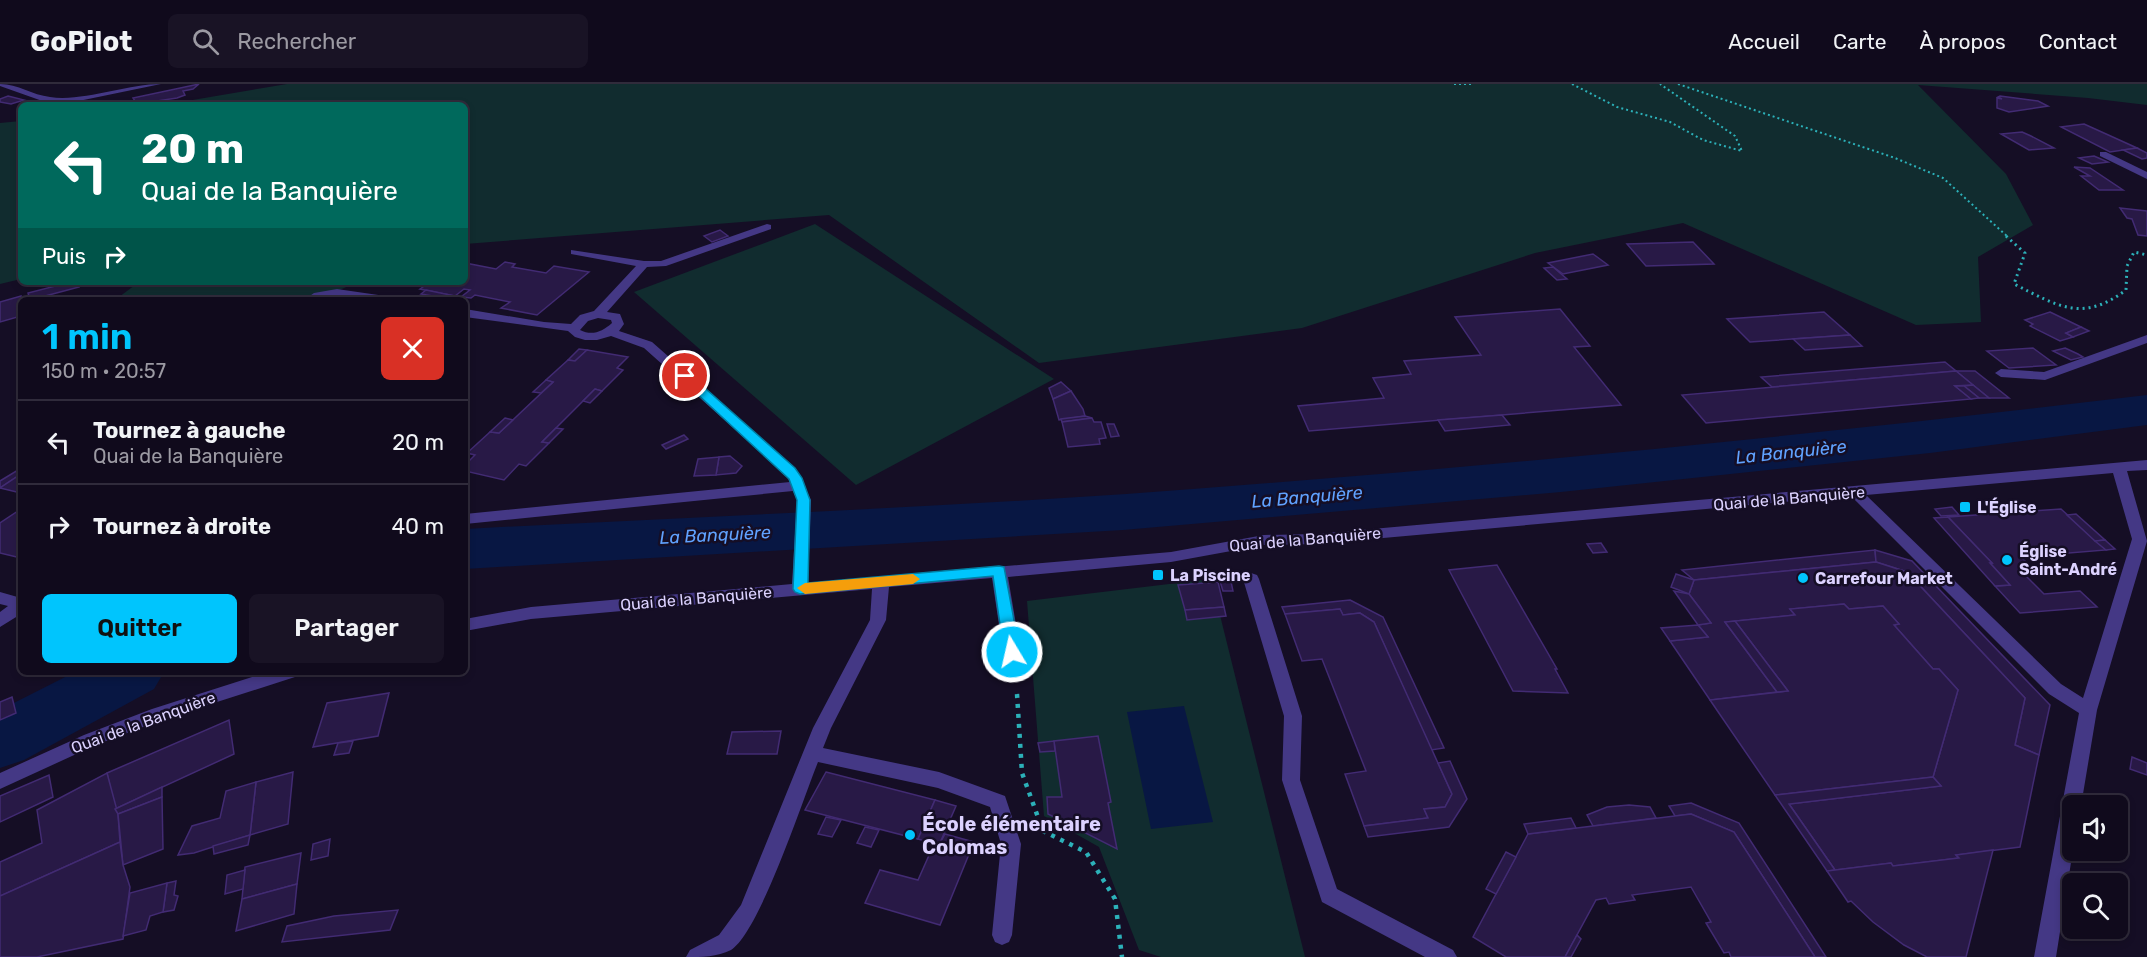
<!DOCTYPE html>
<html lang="fr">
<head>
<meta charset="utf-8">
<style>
  :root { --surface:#100a1c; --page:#191325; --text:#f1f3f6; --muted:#9c9aa3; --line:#302b3b; --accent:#00c5fd }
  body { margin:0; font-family:Rubik,sans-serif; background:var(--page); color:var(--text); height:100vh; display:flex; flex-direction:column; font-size:22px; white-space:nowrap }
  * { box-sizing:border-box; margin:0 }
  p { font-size:20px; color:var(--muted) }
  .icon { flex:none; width:33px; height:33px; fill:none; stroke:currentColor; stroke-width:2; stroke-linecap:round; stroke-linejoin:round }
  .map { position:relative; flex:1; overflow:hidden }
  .sheet { position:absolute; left:18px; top:213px; width:450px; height:378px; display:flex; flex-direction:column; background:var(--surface); border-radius:9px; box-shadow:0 3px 9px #0003,0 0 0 2px var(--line) }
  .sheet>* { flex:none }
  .banner { position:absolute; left:18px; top:18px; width:450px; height:183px; border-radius:9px; box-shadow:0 3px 9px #0003,0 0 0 2px var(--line); background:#00695c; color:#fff; overflow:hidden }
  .buttons { position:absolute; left:2062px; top:711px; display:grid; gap:12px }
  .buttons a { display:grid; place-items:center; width:66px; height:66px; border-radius:9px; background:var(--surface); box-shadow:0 3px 9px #0003,0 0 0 2px var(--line); font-size:30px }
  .pin { position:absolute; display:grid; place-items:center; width:51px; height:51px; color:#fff; margin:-26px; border:3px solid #fff; border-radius:50%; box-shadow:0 2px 6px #0007 }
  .me { position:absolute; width:66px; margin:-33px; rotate:351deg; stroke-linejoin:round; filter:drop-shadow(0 0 4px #0008) }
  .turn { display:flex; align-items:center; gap:21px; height:126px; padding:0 24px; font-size:27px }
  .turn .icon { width:78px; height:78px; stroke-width:2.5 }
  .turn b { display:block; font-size:42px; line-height:51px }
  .then { display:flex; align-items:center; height:57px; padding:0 24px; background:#0003; gap:12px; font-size:22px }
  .round { display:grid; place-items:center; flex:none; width:63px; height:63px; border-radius:9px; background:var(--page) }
  .head { display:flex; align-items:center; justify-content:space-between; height:102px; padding:0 24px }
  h1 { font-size:36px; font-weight:600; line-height:45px; color:var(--accent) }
  .button { display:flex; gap:12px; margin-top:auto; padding:12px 24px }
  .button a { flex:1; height:69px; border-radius:9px; background:var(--accent); color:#111; font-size:24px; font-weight:600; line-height:69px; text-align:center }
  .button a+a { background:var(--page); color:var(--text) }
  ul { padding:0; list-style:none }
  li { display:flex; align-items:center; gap:18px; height:84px; padding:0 24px; border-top:2px solid var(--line) }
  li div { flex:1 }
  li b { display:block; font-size:22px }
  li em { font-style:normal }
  header { display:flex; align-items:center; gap:36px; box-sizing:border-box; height:84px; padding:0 30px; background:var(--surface); border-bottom:2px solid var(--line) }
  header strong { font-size:28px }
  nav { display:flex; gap:33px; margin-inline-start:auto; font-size:21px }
  .search { width:420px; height:54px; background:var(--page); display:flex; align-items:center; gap:15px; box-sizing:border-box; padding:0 21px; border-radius:9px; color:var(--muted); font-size:22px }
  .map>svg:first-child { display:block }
</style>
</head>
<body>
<header>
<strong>GoPilot</strong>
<div class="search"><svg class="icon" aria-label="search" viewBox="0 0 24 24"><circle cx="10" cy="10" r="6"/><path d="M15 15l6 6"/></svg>Rechercher</div>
<nav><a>Accueil</a><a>Carte</a><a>À propos</a><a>Contact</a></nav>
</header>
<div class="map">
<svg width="2147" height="873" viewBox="0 0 2147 873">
  <rect width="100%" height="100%" fill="#150e25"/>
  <g fill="#112c2f">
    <polygon points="287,0 2147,0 2147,21 2088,14 1918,1 2006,90 2033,141 1978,173 1981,238 1916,241 1683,139 1535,169 1302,244 1039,279 829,131 465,160 465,21 163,21"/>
    <polygon points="21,37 21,195 0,200 0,39"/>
    <polygon points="815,140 1054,295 856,401 634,208"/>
    <polygon points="139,198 358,198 316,216 115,216"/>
    <polygon points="1211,495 1305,873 1161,873 1139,866 1099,763 1044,732 1027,517"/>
  </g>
  <polygon fill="#081743" points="1184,622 1213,738 1151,745 1127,628"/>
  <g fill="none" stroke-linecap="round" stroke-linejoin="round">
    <g fill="#081743" fill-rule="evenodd">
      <path d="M2147,311V341L1930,369L1561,408L1123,446L465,485V445C685,433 906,425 1126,410C1467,385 1807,352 2147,311Z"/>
      <polygon points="75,588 164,588 154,605 24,676 0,684 0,626"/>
    </g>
  </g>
  <g fill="#281946" stroke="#422b73" stroke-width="1.5">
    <polygon points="199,0 193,5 183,7 185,11 177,14 137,20 133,14"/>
    <polygon points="8,12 24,16 11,20 0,18 0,15"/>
    <polygon points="2000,12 2038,17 2048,22 2009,28 1997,24 1997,14 2002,15 1998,13"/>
    <polygon points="2084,40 2115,54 2137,64 2110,68 2061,43"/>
    <polygon points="2022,48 2031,52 2054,64 2029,66 2001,50"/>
    <polygon points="2137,64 2147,69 2147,74 2142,75 2123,66"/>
    <polygon points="2094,72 2108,78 2092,80 2079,74"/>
    <polygon points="2074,83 2090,84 2123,106 2099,106 2081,92 2090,92"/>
    <polygon points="2120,124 2147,127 2147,152 2138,151 2132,135 2127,134"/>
    <polygon points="720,146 728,152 712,158 704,152"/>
    <polygon points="1693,158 1714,180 1646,182 1627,160"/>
    <polygon points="1593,170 1608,181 1563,190 1548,179"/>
    <polygon points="505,178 515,180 512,183 546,189 554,182 589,188 537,231 501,224 510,218 475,211 471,214 461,213 470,206 464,205 455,212 420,205 430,198 465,198 465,179 496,185"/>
    <polygon points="1553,183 1567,195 1557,196 1544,184"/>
    <polygon points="71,198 77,198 79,203 30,216 28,209"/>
    <polygon points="426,206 455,212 450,215 421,210"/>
    <polygon points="21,212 21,232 0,238 0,218"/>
    <polygon points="1560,225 1590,262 1574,263 1621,321 1309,347 1298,322 1384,314 1373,294 1411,290 1404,277 1481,271 1455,233"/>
    <polygon points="1824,228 1850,251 1750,258 1727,235"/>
    <polygon points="2050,228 2081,243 2066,249 2073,253 2060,257 2030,242 2033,240 2025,236"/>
    <polygon points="2081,243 2089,247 2073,253 2066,249"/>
    <polygon points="1850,251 1862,262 1805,266 1793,255"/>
    <polygon points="2033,264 2056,281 2009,284 1987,267"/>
    <polygon points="2065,264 2078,270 2083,273 2071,276 2053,267"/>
    <polygon points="579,265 587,266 575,277 568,276"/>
    <polygon points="587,266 628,273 617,284 623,286 602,307 595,305 542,358 549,359 526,382 519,380 504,396 465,387 465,381 475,371 467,369 490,348 499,349 553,298 546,296 568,276 575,277"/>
    <polygon points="1945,278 1956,287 1772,303 1761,293"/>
    <polygon points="1956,287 1975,287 2009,314 1989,314"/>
    <polygon points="1956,287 1973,301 1955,302 1971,315 1706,339 1682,311"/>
    <polygon points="546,296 553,298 541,309 533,308"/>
    <polygon points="1061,298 1071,307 1053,315 1049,304"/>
    <polygon points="1973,301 1989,314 1979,314 1964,302"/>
    <polygon points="1955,302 1964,302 1979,314 1971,315"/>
    <polygon points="595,305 602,307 590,319 583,317"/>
    <polygon points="1071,307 1083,325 1085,332 1059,336 1053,315"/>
    <polygon points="1502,331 1510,341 1445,347 1438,336"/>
    <polygon points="1085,332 1092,334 1062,338 1061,335"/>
    <polygon points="505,334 513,336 499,349 490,348"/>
    <polygon points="1092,334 1094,338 1101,338 1106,354 1099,355 1100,360 1068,363 1062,338"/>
    <polygon points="1107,340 1114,340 1119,352 1111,353"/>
    <polygon points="556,344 563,345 549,359 542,358"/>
    <polygon points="684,351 688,355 666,365 662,361"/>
    <polygon points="730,372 742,382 736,389 716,391 719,373"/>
    <polygon points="719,373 716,391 694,392 698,375"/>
    <polygon points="18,386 21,386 21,390 0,404 0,397"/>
    <polygon points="21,390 21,409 0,404"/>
    <polygon points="1952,423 1959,431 1941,432 1935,425"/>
    <polygon points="21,425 21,474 0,469 0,439"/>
    <polygon points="2061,425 2106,466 2021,473 2034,486 2021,487 2044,510 2080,507 2097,523 2020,529 1995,502 2010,501 1990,479 1992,479 1948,433"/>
    <polygon points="2076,430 2105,456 2095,457 2067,431"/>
    <polygon points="1948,433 1992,479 1990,479 2010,501 1995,502 1934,434"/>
    <polygon points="2105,456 2115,465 2106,466 2095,457"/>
    <polygon points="1601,459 1607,468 1593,469 1587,460"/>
    <polygon points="1875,466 1876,478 1694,496 1682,486"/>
    <polygon points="1875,466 1912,477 2050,621 2039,671 2015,661 2025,614 1907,488 1876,478"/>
    <polygon points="1876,478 1907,488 2025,614 2015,661 2039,671 2020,763 1956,771 1959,774 1893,782 1891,779 1835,786 1789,720 1941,702 1933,693 1958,606 1939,585 1933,585 1894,541 1899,540 1883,522 1849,525 1844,520 1790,525 1795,531 1725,538 1777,608 1710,616 1670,557 1708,553 1698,541 1711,539 1689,510 1694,496"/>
    <polygon points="1497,481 1557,585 1555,585 1568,609 1513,607 1449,486"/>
    <polygon points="1676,490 1694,496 1689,510 1671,503"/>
    <polygon points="1230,493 1233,507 1223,507 1219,494"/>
    <polygon points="1218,498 1224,523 1185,526 1178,501"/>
    <polygon points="1674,507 1689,510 1711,539 1698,541"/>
    <polygon points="1350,516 1383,533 1444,664 1431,666 1374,538 1360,529 1343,531 1340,525 1285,530 1282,523"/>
    <polygon points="1844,520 1849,525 1883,522 1899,540 1894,541 1933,585 1939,585 1958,606 1933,693 1775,711 1710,616 1788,607 1735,537 1795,531 1790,525"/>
    <polygon points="1224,523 1226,532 1187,536 1185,526"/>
    <polygon points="1340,525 1343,531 1360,529 1374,538 1452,710 1445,723 1424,725 1428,734 1364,742 1345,690 1366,687 1322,575 1302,577 1285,530"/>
    <polygon points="1735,537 1788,607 1777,608 1725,538"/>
    <polygon points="1698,541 1708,553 1670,557 1661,544"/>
    <polygon points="389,609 378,652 313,663 327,619"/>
    <polygon points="12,613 16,629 0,636 0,618"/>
    <polygon points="229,636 234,670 115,725 107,689"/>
    <polygon points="781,647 777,670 727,670 732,648"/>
    <polygon points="1098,652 1111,718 1108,719 1117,765 1048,730 1047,713 1062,713 1054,657"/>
    <polygon points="353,657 349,669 334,671 338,659"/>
    <polygon points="1054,657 1055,667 1040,668 1038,659"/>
    <polygon points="2132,673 2147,679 2147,691 2130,685"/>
    <polygon points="1450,677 1467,715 1449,743 1368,753 1364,742 1428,734 1424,725 1445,723 1452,710 1438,679"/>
    <polygon points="293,688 288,740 250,751 256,698"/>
    <polygon points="826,688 935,716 918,755 805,726"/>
    <polygon points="107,689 118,730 120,758 0,812 0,778 42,759 37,726"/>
    <polygon points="49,691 53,713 0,738 0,712"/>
    <polygon points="1933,693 1941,702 1789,720 1835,786 1827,787 1775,711"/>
    <polygon points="256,698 250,751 194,769 178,771 192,742 220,734 226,707"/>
    <polygon points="162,703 162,713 118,730 115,725"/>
    <polygon points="162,713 163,765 123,781 118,730"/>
    <polygon points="935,716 956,722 939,761 918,755"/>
    <polygon points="1691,719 1739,739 1826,873 1815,873 1734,748 1691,730 1675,732 1669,722"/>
    <polygon points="1629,721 1650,723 1656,734 1593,742 1587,731 1607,723"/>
    <polygon points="1691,730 1734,748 1815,873 1731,873 1729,868 1724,869 1706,839 1711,838 1691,803 1632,811 1635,816 1609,820 1606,814 1596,816 1565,873 1506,873 1473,853 1528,750"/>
    <polygon points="826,733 841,736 832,753 818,750"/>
    <polygon points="1571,734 1576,744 1528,750 1524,740"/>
    <polygon points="865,743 879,746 871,763 857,759"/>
    <polygon points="945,750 974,758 940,841 865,819 880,786 918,796 934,760 939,761"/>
    <polygon points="250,751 248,761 214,770 213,762"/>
    <polygon points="330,755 328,772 311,776 313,760"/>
    <polygon points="120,758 123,781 130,803 123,855 37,873 0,873 0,812"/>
    <polygon points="1993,766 1966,873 1927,873 1904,861 1873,838 1851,817 1848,818 1827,787 1891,779 1893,782 1959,774 1956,771"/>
    <polygon points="1506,768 1516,773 1496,810 1486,805"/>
    <polygon points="301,769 297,800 242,815 245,783"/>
    <polygon points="245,786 243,805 225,810 227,791"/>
    <polygon points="176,797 174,811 178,812 174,826 163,828 167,799"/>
    <polygon points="167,799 163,828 150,832 146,846 123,852 130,809"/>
    <polygon points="297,800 294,830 236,847 242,815"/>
    <polygon points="398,826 390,846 282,858 287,842 334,832"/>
    <polygon points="1577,851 1581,855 1571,873 1565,873"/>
  </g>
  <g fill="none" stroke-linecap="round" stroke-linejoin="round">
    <g stroke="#2cb1b9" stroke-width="2" stroke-dasharray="2 3" stroke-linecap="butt">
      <polyline points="1454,0 1474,0"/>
      <polyline points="1572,0 1617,23 1670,38 1703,56 1742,67 1735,52 1660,0"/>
      <polyline points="1678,0 1895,74 1943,94 2008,153"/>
    </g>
    <path stroke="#2cb1b9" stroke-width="3" stroke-dasharray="2 4" stroke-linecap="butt" d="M2006,152L2025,169L2014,200C2058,222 2082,239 2126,206L2127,182L2134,168L2147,171"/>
    <polyline stroke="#2cb1b9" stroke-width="4.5" stroke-dasharray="4 6" stroke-linecap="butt" points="1017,610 1022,689 1043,747 1086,768 1115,815 1122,873"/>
    <g fill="#443885" fill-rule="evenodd">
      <path d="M0,0C18,0 32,11 50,13C83,18 126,0 161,0L69,19H48L0,2Z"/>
      <polygon points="2100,68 2106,68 2147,88 2147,95 2100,72"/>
      <path d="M767,140L771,141V145L666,182L647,183L607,228L620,230L624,240L619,247L652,258L795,384L811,416L808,499L1171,468L1264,451L1316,450L2147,376V386L2127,387L2147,457L2097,626L2081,722H2073V766L2056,873H2034L2079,629L2049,610L1851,412L1316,460L1264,461L1171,478L1008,493L1024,588L1021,593L1015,595L1009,593L1006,588L992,494L889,503L886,536L831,644L823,664L939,688L1005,712L1021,760L1012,851L1009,858L1002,861L995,858L992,851L1001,760L990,723L938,704L818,678C803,715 760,847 731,866C717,873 702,873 686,873L690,866L719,851L741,821L813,644L870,536L872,505L531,535L465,547V535L531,523L792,500L797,416L793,407L465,440V430L790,398L785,390L644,264L611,252L597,256H585L575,253L568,247L465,233V225L544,238L571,240L580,231L594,227L636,182L571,170V166L644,177H661ZM598,234L611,236L612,239C602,248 592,252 580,246L588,237ZM2113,389L2132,455L2083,614L2061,600L1866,411Z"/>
      <polygon points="337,205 392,213 394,216 337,212 304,216 314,209"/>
      <polygon points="2147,251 2147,259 2045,296 2001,293 1995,289 2001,285 2044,288"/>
      <polygon points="1251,489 1257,491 1259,495 1302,632 1300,696 1337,805 1453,866 1457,873 1425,873 1322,818 1282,696 1284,632 1243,495 1245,491"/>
      <polygon points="0,508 21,514 21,530 0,543 0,528 8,522 0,520"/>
      <polygon points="268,588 298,588 295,593 164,635 96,661 0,705 0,689 84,651 152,625"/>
    </g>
  </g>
  <polygon fill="#00c5fd" stroke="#0080a4" stroke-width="1.5" points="685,289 689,290 795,384 802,394 810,416 808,499 999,482 1004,483 1020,568 1017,572 1007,572 1004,568 993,492 800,510 795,508 793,505 797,416 789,395 681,295 679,292"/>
  <polygon fill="#f59e0b" points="913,490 920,495 913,500 805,510 797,504 805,499"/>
  <g fill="#00c5fd" stroke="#150e25" stroke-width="2">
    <rect x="1959" y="417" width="12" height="12" rx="3"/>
    <circle cx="2007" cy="476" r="6"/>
    <rect x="1152" y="485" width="12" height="12" rx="3"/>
    <circle cx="1803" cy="494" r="6"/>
    <circle cx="910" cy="751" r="6"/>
  </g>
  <g text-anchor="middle" stroke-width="5" stroke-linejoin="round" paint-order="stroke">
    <g font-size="16" fill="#dcd2ff" stroke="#150e25">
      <text transform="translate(1789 414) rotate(-5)" y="6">Quai de la Banquière</text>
      <text transform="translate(1305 455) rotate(-5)" y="6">Quai de la Banquière</text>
      <text transform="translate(696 514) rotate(-5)" y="6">Quai de la Banquière</text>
      <text transform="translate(143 638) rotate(-20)" y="6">Quai de la Banquière</text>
    </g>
    <g font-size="16" font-weight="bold" fill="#dcd2ff" stroke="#150e25" text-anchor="start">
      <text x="1977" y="429">L'Église</text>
      <text x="2019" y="473">Église<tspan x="2019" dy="18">Saint-André</tspan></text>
      <text x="1170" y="497">La Piscine</text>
      <text x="1815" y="500">Carrefour Market</text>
    </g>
    <g font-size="18" font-style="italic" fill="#60a2ff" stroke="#150e25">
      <text transform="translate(1791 368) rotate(-6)" y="6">La Banquière</text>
      <text transform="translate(1307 413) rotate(-5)" y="6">La Banquière</text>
      <text transform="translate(715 451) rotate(-3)" y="6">La Banquière</text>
    </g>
    <g font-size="20" font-weight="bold" fill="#dcd2ff" stroke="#150e25" text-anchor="start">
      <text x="922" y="747">École élémentaire<tspan x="922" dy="23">Colomas</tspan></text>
    </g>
  </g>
</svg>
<div class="buttons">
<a><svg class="icon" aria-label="sound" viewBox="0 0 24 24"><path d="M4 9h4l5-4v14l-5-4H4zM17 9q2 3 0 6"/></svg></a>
<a><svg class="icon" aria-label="search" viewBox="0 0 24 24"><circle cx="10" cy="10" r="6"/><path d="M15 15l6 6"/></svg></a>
</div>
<div class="pin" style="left:685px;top:292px;background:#d93025"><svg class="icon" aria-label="arrive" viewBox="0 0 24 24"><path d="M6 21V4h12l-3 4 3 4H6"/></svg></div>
<svg class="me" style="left:1012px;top:568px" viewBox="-20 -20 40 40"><circle r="17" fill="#00c5fd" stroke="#fff" stroke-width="3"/><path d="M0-11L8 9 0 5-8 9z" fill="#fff"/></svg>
<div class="banner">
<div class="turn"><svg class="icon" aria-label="left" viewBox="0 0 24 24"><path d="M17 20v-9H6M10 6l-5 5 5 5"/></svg><div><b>20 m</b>Quai de la Banquière</div></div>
<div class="then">Puis<svg class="icon" aria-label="right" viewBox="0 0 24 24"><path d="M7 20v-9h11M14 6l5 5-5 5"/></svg></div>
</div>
<section class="sheet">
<div class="head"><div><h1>1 min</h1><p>150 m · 20:57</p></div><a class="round" style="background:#d93025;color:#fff"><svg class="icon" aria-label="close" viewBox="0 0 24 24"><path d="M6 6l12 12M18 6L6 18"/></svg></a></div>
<ul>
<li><svg class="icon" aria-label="left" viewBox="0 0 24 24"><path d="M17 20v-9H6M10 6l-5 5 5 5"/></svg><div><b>Tournez à gauche</b><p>Quai de la Banquière</p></div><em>20 m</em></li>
<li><svg class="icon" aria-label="right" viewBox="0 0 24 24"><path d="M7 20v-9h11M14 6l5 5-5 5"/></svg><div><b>Tournez à droite</b></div><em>40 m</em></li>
</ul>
<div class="button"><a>Quitter</a><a>Partager</a></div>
</section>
</div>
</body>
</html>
